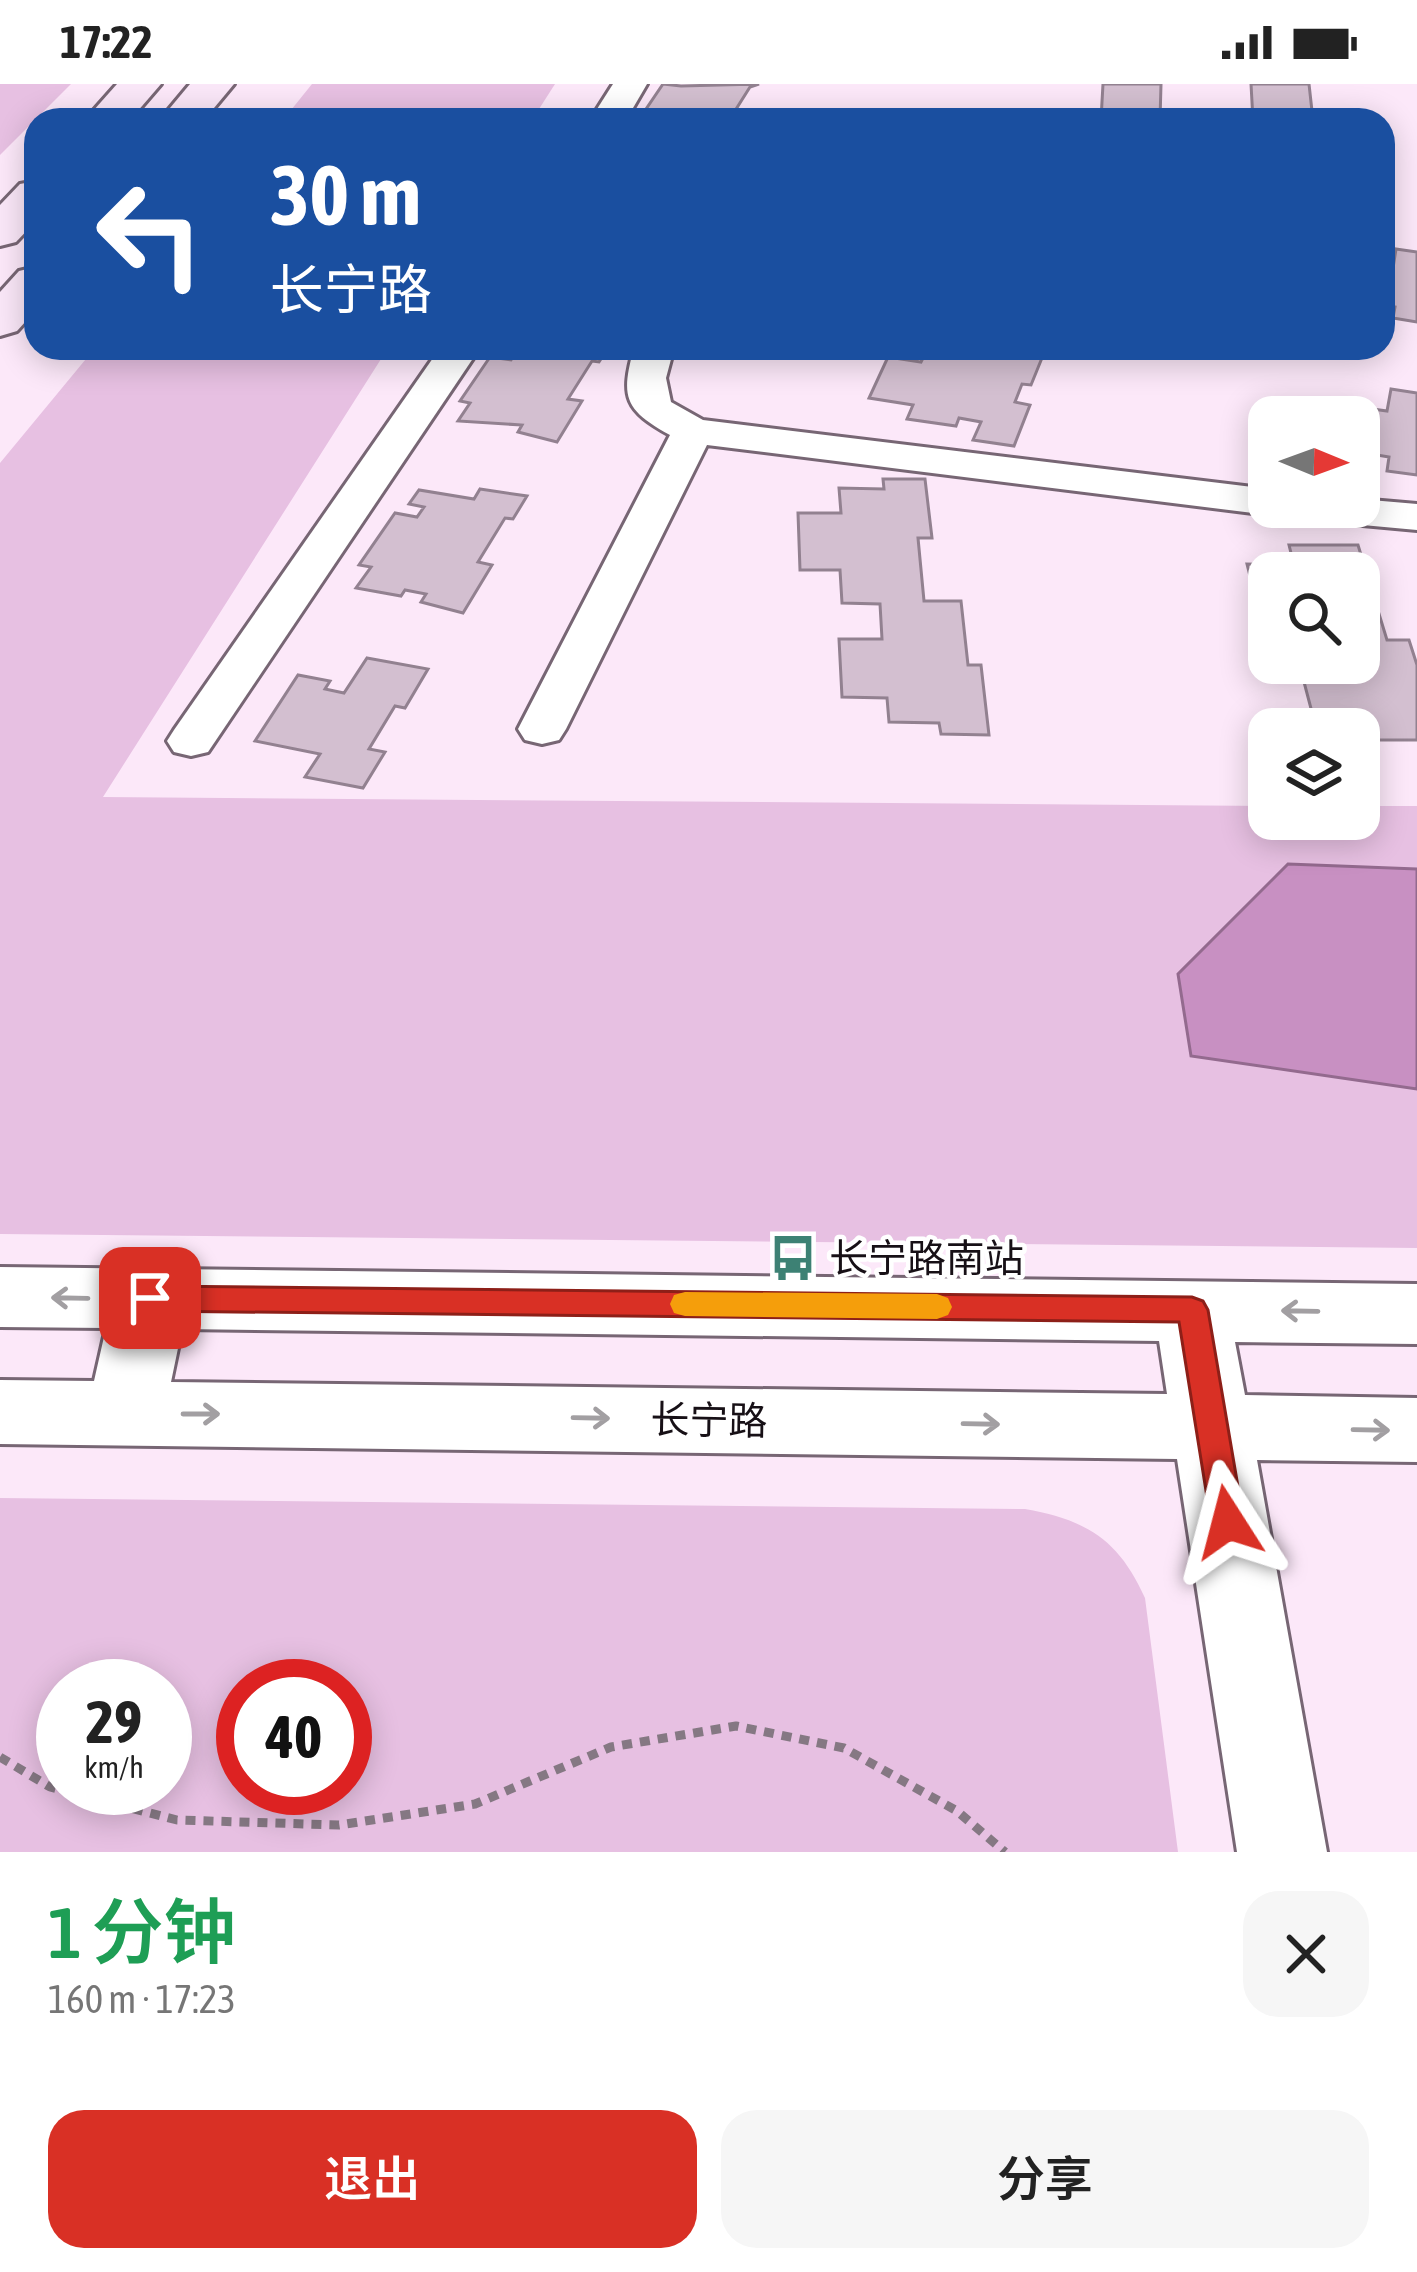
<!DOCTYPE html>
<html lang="zh">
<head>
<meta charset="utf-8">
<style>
  :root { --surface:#fff; --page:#f6f6f6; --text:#222; --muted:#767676; --accent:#d93025 }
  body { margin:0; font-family:"Asap Condensed","Noto Sans SC",sans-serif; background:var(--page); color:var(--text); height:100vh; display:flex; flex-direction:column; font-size:45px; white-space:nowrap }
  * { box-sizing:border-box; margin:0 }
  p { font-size:39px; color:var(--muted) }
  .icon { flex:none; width:66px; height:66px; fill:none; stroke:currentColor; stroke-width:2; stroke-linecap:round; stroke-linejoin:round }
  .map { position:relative; height:1768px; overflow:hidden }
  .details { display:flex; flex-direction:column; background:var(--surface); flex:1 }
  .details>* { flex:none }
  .hud { position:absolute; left:24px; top:24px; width:1371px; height:252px; border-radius:36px; box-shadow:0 6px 30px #0003; background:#1a4fa0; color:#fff; overflow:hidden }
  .needle { width:78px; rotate:91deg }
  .fabs { position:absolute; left:1248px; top:312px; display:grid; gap:24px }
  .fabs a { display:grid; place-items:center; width:132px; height:132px; border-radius:24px; background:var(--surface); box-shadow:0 6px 30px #0003; font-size:60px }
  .speed { position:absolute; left:36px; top:1575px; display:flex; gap:24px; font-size:60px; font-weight:700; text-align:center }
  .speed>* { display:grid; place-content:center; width:156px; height:156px; border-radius:50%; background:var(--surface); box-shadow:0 6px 30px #0003; line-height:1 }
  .speed small { font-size:30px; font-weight:400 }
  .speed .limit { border:18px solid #d22; background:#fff; color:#111 }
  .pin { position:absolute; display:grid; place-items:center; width:102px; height:102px; color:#fff; margin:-51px; border-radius:24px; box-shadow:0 6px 18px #0006 }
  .me { position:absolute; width:132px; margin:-66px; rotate:351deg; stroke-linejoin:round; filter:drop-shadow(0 0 9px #0008) }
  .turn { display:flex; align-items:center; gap:42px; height:252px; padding:0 48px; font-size:54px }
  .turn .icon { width:156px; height:156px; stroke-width:2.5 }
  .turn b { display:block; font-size:84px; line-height:102px }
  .round { display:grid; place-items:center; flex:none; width:126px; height:126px; border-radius:36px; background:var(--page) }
  .headline { display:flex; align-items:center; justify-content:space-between; height:204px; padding:0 48px }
  h1 { font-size:72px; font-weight:600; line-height:90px; color:#1e9e55 }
  .primary-button { display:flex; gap:24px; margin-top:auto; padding:24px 48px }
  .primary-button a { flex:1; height:138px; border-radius:36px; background:var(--accent); color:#fff; font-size:48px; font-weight:600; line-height:138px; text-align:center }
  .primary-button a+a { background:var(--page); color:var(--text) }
  .status { display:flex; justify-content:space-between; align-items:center; height:84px; padding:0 60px; background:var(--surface); direction:ltr }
  .status svg { height:33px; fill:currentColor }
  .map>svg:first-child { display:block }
</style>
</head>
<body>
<div class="status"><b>17:22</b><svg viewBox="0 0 49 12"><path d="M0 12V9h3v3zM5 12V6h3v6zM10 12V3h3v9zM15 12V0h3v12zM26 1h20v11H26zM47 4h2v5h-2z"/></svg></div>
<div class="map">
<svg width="1417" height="1768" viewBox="0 0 1417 1768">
  <rect width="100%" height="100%" fill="#fce8f9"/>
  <g fill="#e7c0e2" fill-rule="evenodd">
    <polygon points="0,0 71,0 0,71"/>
    <polygon points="312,0 555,0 532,36 283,36"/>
    <polygon points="95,264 388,264 103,713 1269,722 1269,735 1359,735 1359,722 1417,722 1417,1164 0,1150 0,379"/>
    <path d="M0,1414L1025,1425C1087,1436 1119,1456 1145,1514L1178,1768H0ZM165,1602V1704H63V1602ZM345,1602V1704H243V1602Z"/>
  </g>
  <polygon fill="#c890c2" stroke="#936a8e" stroke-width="3" points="1288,780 1417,785 1417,1005 1191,972 1178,890"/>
  <g fill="#d3bfd0" stroke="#928190" stroke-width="3">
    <polygon points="663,0 681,2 759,0 750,3 733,30 745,31 742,36 648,36 651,33 642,31"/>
    <polygon points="1103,0 1161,0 1160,36 1101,36"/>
    <polygon points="1251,0 1309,0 1313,36 1253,36"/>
    <polygon points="1396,165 1417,168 1417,238 1393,234 1395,223 1383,221 1383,183 1393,184"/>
    <polygon points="608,264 599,278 592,277 568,315 582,317 557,358 518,348 522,341 458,337 470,319 460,317 490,273 511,276 517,267 504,264"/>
    <polygon points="928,264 978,264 975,272 989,274 993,264 1046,264 1031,301 1022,300 1015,318 1030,321 1014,362 973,356 981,338 959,334 956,342 907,335 913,321 869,314 888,273 921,278"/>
    <polygon points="1391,305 1417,309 1417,391 1387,387 1389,373 1359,368 1359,333 1349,333 1351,322 1387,327"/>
    <polygon points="883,395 925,395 932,454 918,454 924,517 961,517 968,581 981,581 989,651 941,650 939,639 889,638 887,614 842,613 839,555 882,555 880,520 842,519 840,486 800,486 798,429 841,429 839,404 884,405"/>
    <polygon points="480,405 527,412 513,435 505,434 478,478 492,481 463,529 421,518 426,510 405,506 401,512 356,504 371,483 359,481 395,429 417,433 424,423 409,420 419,406 474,415"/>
    <polygon points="1289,461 1358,461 1387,556 1409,556 1417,581 1417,656 1374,656 1368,636 1314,636 1299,579 1359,579 1359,489 1269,489 1269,532 1260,532 1247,480 1294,481"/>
    <polygon points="367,574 428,585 405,624 395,622 369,665 385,668 363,704 305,693 320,670 255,657 298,591 330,597 325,605 344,609"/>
  </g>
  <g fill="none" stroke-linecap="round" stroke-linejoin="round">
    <defs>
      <g id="minor">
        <polygon points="613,0 647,0 626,36 590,36"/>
        <polygon points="440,264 480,264 208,668 191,672 174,668 167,657 174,646"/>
        <path d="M634,264H674L666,294L671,318L703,336L1269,405V423H1359V415L1417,420V446L1308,436L1293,432L1287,424L1269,431L707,361L566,645L559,656L542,660L525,656L518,645L670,351C625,326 620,314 634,264Z"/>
      </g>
      <path id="tertiary" d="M0,1183L1417,1200V1260L1235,1258L1245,1311L1417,1314V1378L1257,1376L1327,1768H1237L1177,1375L0,1360V1296L94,1297L106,1244L0,1243ZM182,1245L1159,1257L1167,1310L171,1298Z"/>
      <g id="secondary">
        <polygon points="117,0 161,0 130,36 85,36"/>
        <polygon points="190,0 234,0 204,36 160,36"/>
        <polygon points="36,97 36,137 16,158 0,162 0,121 20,100"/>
        <polygon points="36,183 36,226 17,247 0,252 0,208 19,187"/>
      </g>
    </defs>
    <use href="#minor" stroke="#776674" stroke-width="6"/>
    <use href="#tertiary" stroke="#776674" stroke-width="6"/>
    <use href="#secondary" stroke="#776674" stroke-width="6"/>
    <polyline stroke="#857883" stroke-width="9" stroke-dasharray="10 8" stroke-linecap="butt" points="0,1673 50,1703 177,1736 339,1741 475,1720 611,1663 736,1642 844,1664 957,1727 1005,1768"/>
    <use href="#minor" fill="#fff" fill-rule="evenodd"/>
    <use href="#tertiary" fill="#fff" fill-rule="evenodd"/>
    <use href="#secondary" fill="#fae7f8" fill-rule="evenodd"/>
  </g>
  <defs><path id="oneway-shaft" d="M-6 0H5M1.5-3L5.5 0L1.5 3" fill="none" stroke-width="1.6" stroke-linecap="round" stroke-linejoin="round" transform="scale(3)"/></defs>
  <g stroke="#a29fa2">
    <use href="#oneway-shaft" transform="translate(70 1214) rotate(-179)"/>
    <use href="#oneway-shaft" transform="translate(1300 1227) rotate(-179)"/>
    <use href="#oneway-shaft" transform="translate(201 1330)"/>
    <use href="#oneway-shaft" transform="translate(591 1334) rotate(1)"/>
    <use href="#oneway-shaft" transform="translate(981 1340) rotate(1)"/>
    <use href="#oneway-shaft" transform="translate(1371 1346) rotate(1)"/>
  </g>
  <polygon fill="#d93025" stroke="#8d1f18" stroke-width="3" points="150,1202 1192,1213 1203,1217 1208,1226 1244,1438 1239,1448 1228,1452 1216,1448 1211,1438 1179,1238 150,1227 139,1223 135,1214 139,1206"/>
  <polygon fill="#f59e0b" points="685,1208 937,1210 948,1214 952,1223 948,1231 937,1235 685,1232 674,1229 670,1220 674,1211"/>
  <defs>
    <symbol id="bus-bare" viewBox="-9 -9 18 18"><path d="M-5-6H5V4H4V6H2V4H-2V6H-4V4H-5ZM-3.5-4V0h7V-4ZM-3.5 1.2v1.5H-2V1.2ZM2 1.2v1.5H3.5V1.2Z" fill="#3d8174" stroke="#fff" stroke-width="2.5" paint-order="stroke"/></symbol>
  </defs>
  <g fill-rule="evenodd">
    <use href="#bus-bare" x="760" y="1141" width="66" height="66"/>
  </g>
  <g text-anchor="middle" stroke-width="9" stroke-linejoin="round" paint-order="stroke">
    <g font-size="39" fill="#171016" stroke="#fff" text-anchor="start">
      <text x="829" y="1188">长宁路南站</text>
    </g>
    <g font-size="39" fill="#171016" stroke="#fff">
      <text transform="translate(709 1336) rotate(1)" y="14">长宁路</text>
    </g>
  </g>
</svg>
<div class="fabs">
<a><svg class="needle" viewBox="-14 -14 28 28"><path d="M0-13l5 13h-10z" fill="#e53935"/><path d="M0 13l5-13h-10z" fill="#767676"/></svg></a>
<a><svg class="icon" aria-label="search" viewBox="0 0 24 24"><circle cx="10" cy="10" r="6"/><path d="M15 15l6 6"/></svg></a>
<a><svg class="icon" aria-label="layers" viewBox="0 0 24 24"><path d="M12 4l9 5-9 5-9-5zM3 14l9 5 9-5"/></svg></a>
</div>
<div class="speed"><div>29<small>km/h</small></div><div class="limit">40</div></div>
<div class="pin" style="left:150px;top:1214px;background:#d93025"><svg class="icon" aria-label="arrive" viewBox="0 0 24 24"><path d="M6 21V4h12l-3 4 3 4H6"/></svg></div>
<svg class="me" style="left:1228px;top:1438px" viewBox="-20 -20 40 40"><path d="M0-17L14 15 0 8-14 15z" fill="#d93025" stroke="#fff" stroke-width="4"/></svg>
<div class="hud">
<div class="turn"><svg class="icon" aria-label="left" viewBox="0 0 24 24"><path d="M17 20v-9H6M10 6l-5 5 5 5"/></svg><div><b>30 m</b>长宁路</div></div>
</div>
</div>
<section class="details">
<div class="headline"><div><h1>1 分钟</h1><p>160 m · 17:23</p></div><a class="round"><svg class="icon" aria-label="close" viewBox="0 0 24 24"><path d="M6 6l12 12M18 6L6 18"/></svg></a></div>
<div class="primary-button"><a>退出</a><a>分享</a></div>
</section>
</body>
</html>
